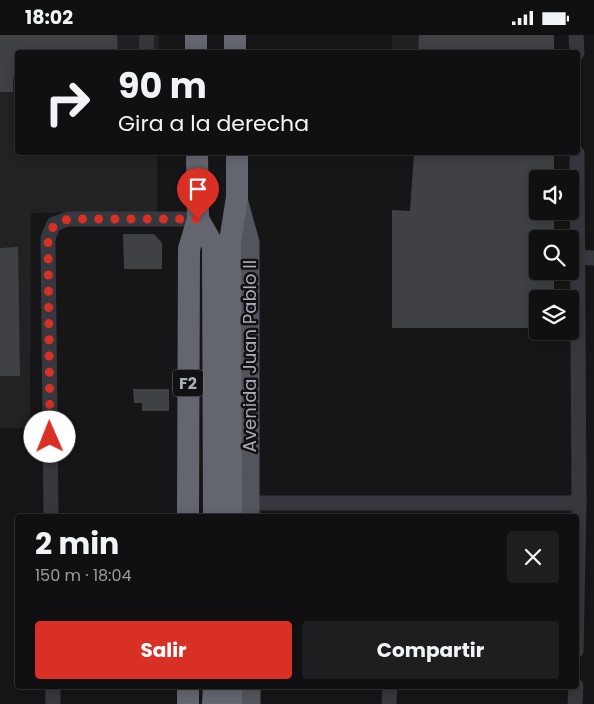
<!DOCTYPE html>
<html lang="es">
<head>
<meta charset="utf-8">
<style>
  :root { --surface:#101012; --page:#1e1e20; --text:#f1f3f6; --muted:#9c9d9f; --line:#303032; --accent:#d93025 }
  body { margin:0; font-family:Poppins,sans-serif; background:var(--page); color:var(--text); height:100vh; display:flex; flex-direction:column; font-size:19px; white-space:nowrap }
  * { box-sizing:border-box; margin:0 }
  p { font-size:16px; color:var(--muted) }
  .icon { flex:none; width:28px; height:28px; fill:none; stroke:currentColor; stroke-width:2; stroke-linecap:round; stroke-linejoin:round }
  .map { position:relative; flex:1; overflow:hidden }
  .side { position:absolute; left:15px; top:479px; width:564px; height:175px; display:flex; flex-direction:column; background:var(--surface); border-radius:5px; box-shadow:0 2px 12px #0003,0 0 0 1px var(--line) }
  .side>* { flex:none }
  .top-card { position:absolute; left:15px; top:15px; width:565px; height:105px; border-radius:5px; box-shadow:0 2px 12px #0003,0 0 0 1px var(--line); background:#101012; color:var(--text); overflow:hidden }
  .controls { position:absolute; left:529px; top:135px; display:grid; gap:10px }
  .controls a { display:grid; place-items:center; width:50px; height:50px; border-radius:5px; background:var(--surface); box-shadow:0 2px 12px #0003,0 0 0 1px var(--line); font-size:25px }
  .pin { position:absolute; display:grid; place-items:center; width:42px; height:42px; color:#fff; margin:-51px -21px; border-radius:50% 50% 50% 0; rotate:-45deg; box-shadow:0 0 5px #0007 }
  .pin .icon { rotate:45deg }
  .me { position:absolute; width:55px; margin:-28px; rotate:359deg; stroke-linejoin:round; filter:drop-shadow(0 0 4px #0008) }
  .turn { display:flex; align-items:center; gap:18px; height:105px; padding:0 20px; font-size:22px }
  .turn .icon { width:65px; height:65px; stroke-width:2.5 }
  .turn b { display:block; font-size:35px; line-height:42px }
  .round { display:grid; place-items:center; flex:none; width:52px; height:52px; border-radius:5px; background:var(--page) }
  .headline { display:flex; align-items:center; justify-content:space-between; height:85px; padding:0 20px }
  h1 { font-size:30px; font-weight:700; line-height:38px }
  .primary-button { display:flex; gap:10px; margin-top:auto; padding:10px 20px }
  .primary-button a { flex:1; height:58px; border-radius:5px; background:var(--accent); color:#fff; font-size:20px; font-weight:700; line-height:58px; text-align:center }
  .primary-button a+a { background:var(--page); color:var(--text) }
  .status { display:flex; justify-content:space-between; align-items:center; height:35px; padding:0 25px; background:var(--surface); direction:ltr }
  .status svg { height:14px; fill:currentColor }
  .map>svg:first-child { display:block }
</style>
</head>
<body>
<div class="status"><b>18:02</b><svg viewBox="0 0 49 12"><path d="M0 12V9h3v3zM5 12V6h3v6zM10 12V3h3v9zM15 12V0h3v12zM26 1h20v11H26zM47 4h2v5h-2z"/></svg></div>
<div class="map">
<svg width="594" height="669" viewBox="0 0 594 669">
  <rect width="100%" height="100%" fill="#161618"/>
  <g fill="#222225">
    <polygon points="0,0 159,0 159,17 18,18 18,118 157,118 157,177 31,178 30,393 0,393"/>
    <polygon points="392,0 554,0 554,17 392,18"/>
  </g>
  <g fill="#404145">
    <polygon points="0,0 117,0 118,18 18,18 18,42 13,42 13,57 0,57"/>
    <polygon points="419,0 554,0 554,18 418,18"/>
    <polygon points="414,118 554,118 554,144 538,144 538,176 554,176 554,204 538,204 538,236 554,236 554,264 538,264 538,293 392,293 392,175 410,176"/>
    <polygon points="123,199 154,199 162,208 162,234 124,234"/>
    <polygon points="18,212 20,341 0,341 0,213"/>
    <polygon points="133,354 169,354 169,376 142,376 142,368 134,368"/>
  </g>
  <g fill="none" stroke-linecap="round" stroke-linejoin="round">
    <g stroke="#37383d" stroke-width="15">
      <polyline points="576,0 577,18"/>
      <polyline points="146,18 147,0"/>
      <polyline points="578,222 594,223"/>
      <polyline points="250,468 579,468"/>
      <polyline points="51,481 48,203 54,189 68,184 198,184"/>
      <polyline points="576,616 579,468 577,118"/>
      <polyline points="53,651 53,669"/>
      <polyline points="389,669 390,651"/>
      <polyline points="575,669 576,651"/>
    </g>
    <g stroke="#53555c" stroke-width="19">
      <polyline points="238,164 250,207 250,481"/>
      <polyline points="251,651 251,669"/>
    </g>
    <g stroke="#63666e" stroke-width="22">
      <polyline points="196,0 196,18"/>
      <polyline points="235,0 235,18"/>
      <polyline points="198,184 213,210 214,481"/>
      <polyline points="188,481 189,214 198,184 197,118"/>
      <polyline points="231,481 230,207 237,162 237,118"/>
      <polyline points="188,669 188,651"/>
      <polyline points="213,669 214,651"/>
      <polyline points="231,669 231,651"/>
    </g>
  </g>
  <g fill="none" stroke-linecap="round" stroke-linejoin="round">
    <polyline stroke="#d93025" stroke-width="9" stroke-dasharray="0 16.2" points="50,402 48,203 54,190 68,184 198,184"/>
  </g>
  <g text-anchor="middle" stroke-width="5" stroke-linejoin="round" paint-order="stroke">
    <rect fill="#111113" stroke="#7b7e86" stroke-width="1" x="173" y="334.5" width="30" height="27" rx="4"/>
    <g font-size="16" font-weight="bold" fill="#a8adb8">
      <text x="188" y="354">F2</text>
    </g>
    <g font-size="18" fill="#a8adb8" stroke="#111113">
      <text transform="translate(250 321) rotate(-90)" y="6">Avenida Juan Pablo II</text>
    </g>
  </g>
</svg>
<div class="controls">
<a><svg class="icon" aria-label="sound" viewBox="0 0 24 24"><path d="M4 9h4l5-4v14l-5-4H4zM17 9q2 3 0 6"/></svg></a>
<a><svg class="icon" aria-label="search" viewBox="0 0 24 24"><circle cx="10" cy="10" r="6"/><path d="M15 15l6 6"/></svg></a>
<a><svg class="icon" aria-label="layers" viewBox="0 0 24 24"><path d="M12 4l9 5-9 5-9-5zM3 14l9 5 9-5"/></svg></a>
</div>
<div class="pin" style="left:198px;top:184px;background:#d93025"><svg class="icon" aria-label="arrive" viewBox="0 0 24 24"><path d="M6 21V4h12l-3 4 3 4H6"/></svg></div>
<svg class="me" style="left:50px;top:402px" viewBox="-20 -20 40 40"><circle r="19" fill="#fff"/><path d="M0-13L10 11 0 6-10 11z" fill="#d93025"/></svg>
<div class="top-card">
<div class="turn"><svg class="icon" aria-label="right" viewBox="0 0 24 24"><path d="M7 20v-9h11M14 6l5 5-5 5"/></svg><div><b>90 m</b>Gira a la derecha</div></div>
</div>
<section class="side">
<div class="headline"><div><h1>2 min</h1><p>150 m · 18:04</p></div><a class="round"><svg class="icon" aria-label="close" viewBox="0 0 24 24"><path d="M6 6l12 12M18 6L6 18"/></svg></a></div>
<div class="primary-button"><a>Salir</a><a>Compartir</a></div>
</section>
</div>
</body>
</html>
